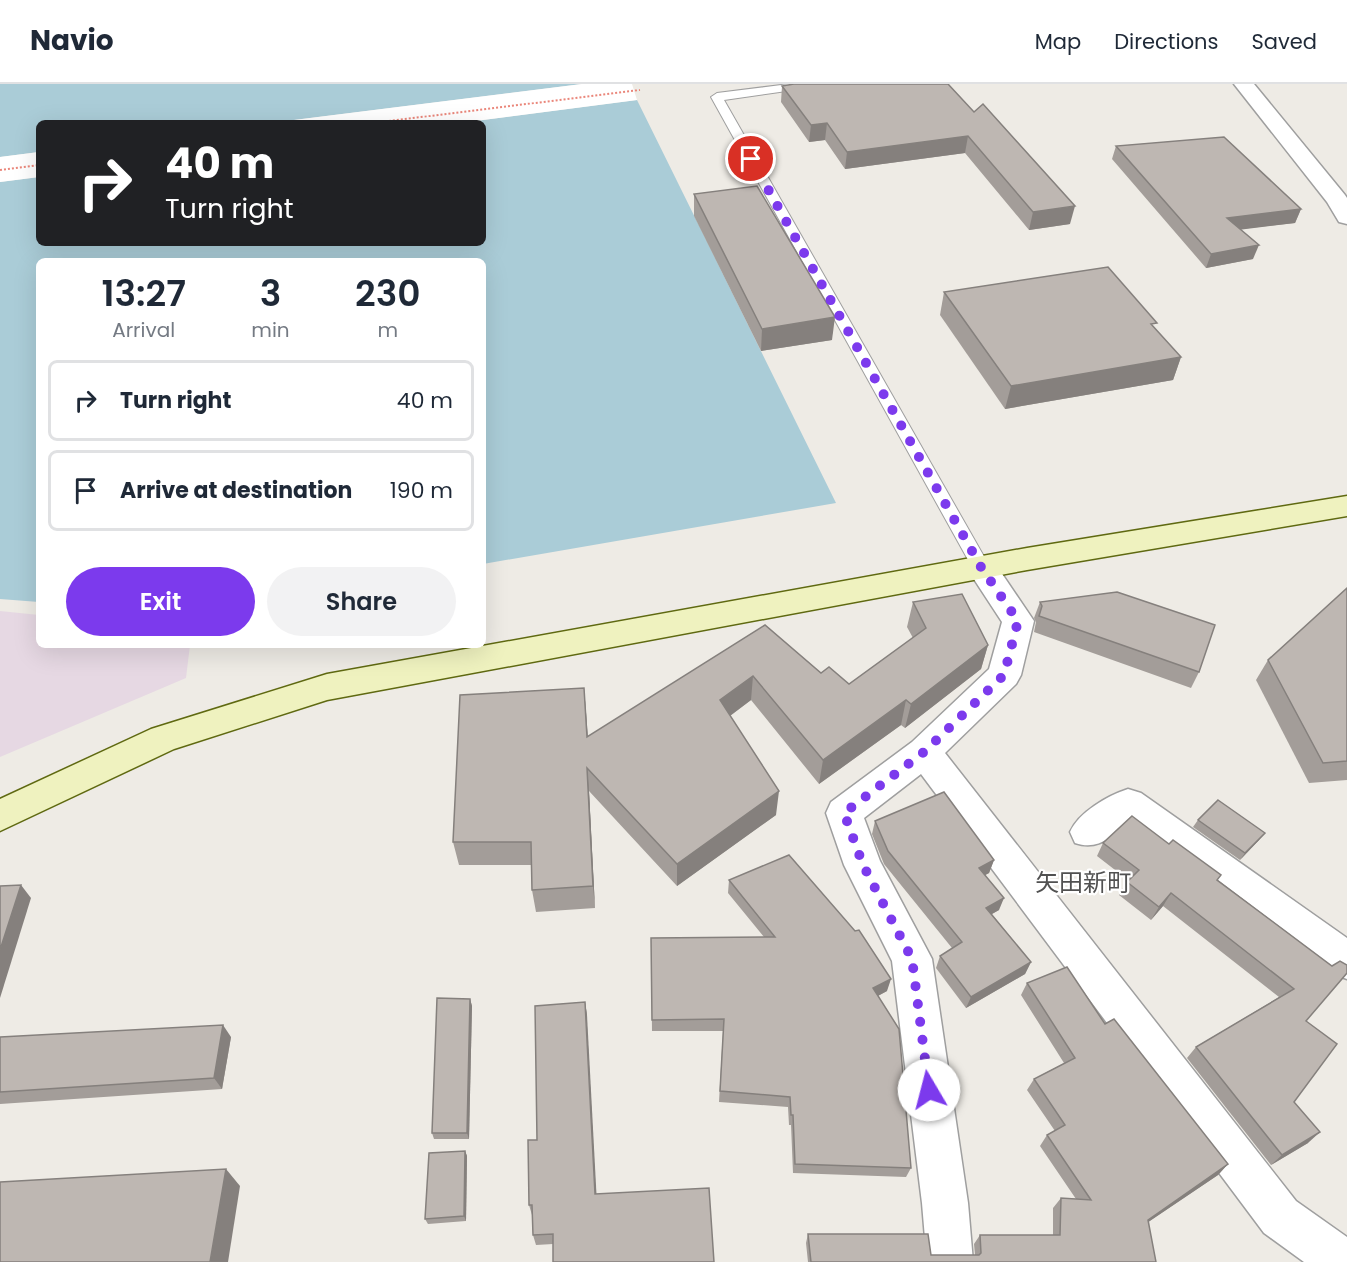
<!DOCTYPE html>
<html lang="en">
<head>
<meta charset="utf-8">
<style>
  :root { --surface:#fff; --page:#f2f2f3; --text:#1f2937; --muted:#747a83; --line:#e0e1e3; --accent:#7c3aed }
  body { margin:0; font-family:Poppins,"Noto Sans JP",sans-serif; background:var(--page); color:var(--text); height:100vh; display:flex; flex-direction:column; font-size:22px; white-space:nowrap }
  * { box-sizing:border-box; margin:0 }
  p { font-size:20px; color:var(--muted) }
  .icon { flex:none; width:33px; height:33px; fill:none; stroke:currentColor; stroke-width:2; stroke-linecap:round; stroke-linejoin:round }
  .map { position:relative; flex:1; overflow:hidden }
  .details { position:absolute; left:36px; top:174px; width:450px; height:390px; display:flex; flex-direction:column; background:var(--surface); border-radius:9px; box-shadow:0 6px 24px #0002 }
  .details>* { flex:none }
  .banner { position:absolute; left:36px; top:36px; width:450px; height:126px; border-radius:9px; box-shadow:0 6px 24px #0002; background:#202124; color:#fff; overflow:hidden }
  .pin { position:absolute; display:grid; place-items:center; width:51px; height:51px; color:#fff; margin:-26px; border:3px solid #fff; border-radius:50%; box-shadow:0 2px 6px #0007 }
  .me { position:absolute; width:66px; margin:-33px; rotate:352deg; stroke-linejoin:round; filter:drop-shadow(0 0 4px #0008) }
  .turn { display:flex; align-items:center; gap:21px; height:126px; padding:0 30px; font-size:27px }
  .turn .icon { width:78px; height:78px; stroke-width:2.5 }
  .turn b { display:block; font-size:42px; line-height:51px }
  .eta { display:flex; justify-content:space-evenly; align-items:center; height:102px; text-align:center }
  .eta b { font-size:36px; font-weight:600; line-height:42px }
  .action { display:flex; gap:12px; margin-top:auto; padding:12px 30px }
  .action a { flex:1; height:69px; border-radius:36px; background:var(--accent); color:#fff; font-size:24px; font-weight:600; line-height:69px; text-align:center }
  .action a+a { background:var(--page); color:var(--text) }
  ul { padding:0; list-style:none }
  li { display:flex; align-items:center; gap:18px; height:81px; margin:0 12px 9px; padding:0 18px; border:3px solid var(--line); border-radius:9px }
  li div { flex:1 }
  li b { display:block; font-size:22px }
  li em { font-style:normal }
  header { display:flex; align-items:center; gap:36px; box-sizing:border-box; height:84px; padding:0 30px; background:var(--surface); border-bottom:2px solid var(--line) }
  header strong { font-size:28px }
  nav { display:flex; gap:33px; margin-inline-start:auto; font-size:21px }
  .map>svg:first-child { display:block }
</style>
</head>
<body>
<header>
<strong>Navio</strong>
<nav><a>Map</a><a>Directions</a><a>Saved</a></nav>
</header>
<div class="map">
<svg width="1347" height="1178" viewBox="0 0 1347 1178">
  <rect width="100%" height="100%" fill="#eeebe5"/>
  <polygon fill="#e6d8e3" points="0,527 39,531 39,561 190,561 186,594 0,673"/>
  <g fill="#aaccd7">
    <polygon points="0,0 582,0 270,39 39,39 39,68 0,73"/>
    <polygon points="637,16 836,419 483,480 483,177 39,177 39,518 0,515 0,98 39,93 39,159 483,159 483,39 460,39"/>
  </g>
  <g fill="#fff">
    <polygon points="582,0 632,0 637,16 460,39 270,39"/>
    <polygon points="39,68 39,93 0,98 0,73"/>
  </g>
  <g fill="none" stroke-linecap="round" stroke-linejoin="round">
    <defs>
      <polygon id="lane" points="789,0 821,0 815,3 724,16 990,483 987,488 981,489 975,488 972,483 711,13 717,9"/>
      <g id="street">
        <polygon points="1234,0 1254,0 1345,111 1347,114 1347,140 1339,138 1327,118"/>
        <polygon points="981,472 992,475 1034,537 1021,591 1016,600 945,669 1296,1117 1347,1153 1347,1178 1304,1178 1264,1149 921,690 864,734 880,777 932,875 968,1119 973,1178 927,1178 922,1119 892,877 844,781 826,729 831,718 912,658 989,585 1002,538 966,483 970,475"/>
        <path d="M1128,705L1141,709L1347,854V895L1333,890L1128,740C1110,753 1098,767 1075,759L1070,748C1079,728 1107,712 1128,705Z"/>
      </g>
      <polygon id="secondary" points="1347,412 1347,432 1027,486 327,616 174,665 0,747 0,715 151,645 327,590 1027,464"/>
    </defs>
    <use href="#lane" stroke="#9f9f9f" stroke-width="2"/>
    <use href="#street" stroke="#9f9f9f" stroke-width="3"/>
    <use href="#secondary" stroke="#5f6911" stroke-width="3"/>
    <g stroke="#ea867a" stroke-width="2" stroke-dasharray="2 2" stroke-linecap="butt">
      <polyline points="373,39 640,6"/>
      <polyline points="0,86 39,81"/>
    </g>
    <use href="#lane" fill="#fff" fill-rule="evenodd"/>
    <use href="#street" fill="#fff" fill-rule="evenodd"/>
    <use href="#secondary" fill="#eff2bf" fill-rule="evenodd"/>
  </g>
  <g fill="#a39d99">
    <polygon points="948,0 1070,140 1029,146 965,69 845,85 825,56 809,58 781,18 782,2"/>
    <polygon points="1116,62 1301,125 1295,139 1241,145 1253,175 1206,184 1112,75"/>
    <polygon points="694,110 832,256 761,267 694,132"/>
    <polygon points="944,208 1181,273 1173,296 1005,325 940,231"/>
    <polygon points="1347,504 1347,696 1309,699 1256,596 1268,576"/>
    <polygon points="913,518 988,561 981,585 905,644 901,641 819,700 751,616 730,632 776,731 677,802 589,707 595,824 536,828 532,806 531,781 459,781 453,758 584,604 588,653 765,541 821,589 849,600 913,554 907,543"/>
    <polygon points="1040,518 1199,588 1191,604 1034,548 1036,538 1034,534"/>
    <polygon points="1198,736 1259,756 1240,776 1193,743"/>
    <polygon points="875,737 994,776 989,789 985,791 999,826 992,830 1031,878 1025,890 966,924 936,884 940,872 952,864 884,780 872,750"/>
    <polygon points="1103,759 1218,796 1332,882 1306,937 1294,1018 1308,1059 1271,1081 1187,974 1196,963 1279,913 1163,822 1151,836 1119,811 1128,796 1097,772"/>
    <polygon points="729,796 887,907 878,912 911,1084 906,1093 793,1089 791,1041 789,1041 788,1023 719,1018 723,947 652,947 651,854 764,853 728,809"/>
    <polygon points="1027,899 1105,940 1228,1080 1218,1091 1148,1138 1156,1178 808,1178 806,1159 808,1150 931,1171 975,1171 974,1160 980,1151 1053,1151 1053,1124 1061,1114 1076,1115 1040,1062 1047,1051 1055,1047 1027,1006 1034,995 1064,979 1021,911"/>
    <polygon points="470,915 472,922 469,1055 434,1055 432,1049"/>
    <polygon points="585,918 587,931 553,1160 536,1161 533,1151 532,1131 529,1121 537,1056"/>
    <polygon points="0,953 231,953 222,1005 0,1020"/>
    <polygon points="465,1067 467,1072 466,1137 428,1140 425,1135"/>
  </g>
  <g fill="#85807d">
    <polygon points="827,39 825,56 809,58 811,41"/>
    <polygon points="968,52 965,69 845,85 847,68"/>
    <polygon points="1075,122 1070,140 1029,146 1033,128"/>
    <polygon points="1301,125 1295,139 1222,148 1227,134"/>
    <polygon points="1259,161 1253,175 1206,184 1211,170"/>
    <polygon points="835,233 832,256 761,267 762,245"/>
    <polygon points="1181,273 1173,296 1005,325 1011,302"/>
    <polygon points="988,561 981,585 905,644 911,620"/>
    <polygon points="753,592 751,616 719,640 720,616"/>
    <polygon points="584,604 586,628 589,677 587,653"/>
    <polygon points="906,616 901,641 819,700 823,676"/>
    <polygon points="587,684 589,707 595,824 593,802"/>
    <polygon points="779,707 776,731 677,802 677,780"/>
    <polygon points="1265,749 1259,756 1240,776 1245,769"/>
    <polygon points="994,776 989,789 974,797 979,784"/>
    <polygon points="21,801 31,814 0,914 0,866"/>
    <polygon points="1171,809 1163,822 1151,836 1159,823"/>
    <polygon points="1004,814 999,826 981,836 986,824"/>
    <polygon points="1031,878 1025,890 966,924 971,913"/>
    <polygon points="891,895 887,907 870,916 873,904"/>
    <polygon points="470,915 472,922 469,1055 467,1049"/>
    <polygon points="585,918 587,931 597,1120 595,1110"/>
    <polygon points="223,941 231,953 222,1005 214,994"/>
    <polygon points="1320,1048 1308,1059 1271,1081 1282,1071"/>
    <polygon points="465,1067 467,1072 466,1137 464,1132"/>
    <polygon points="1228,1080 1218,1091 1138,1145 1148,1136"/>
    <polygon points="226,1085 240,1102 228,1178 210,1178"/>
  </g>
  <g fill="#beb7b2" stroke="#85807d" stroke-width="1.5">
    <polygon points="794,0 948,0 974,28 983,20 1075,122 1033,128 968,52 847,68 827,39 811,41 782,2"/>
    <polygon points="1224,53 1301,125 1227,134 1259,161 1211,170 1116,62"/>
    <polygon points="757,102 835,233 762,245 694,110"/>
    <polygon points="1108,183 1157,239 1151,240 1181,273 1011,302 944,208"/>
    <polygon points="1347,504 1347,677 1323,679 1268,576"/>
    <polygon points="1117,508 1215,541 1199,588 1039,532 1042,522 1040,518"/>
    <polygon points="962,510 988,561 911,620 906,616 823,676 753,592 720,616 779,707 677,780 587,684 593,802 532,806 531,758 453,758 460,611 584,604 587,653 765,541 821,589 829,583 849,600 926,544 913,518"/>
    <polygon points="944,708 994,776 979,784 1004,814 986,824 1031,878 971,913 940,872 962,858 888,767 875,737"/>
    <polygon points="1218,716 1265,749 1245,769 1198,736"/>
    <polygon points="1132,732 1169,760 1173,756 1221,791 1217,796 1332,882 1340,877 1347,881 1347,889 1306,937 1337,960 1294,1018 1320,1048 1282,1071 1196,963 1294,905 1171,809 1159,823 1127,798 1139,786 1103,759"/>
    <polygon points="789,771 855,847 859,846 891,895 873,904 899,945 911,1084 795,1080 793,1031 791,1031 790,1013 720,1007 724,935 652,936 651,854 775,853 729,796"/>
    <polygon points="21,801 0,866 0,802"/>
    <polygon points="1067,883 1105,940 1114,935 1228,1080 1148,1136 1156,1178 811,1178 808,1150 928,1150 931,1171 979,1171 981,1169 980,1151 1060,1151 1061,1114 1091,1116 1047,1051 1065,1041 1034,995 1075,974 1027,899"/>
    <polygon points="437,914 470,915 467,1049 432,1049"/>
    <polygon points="585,918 595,1110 709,1104 714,1178 553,1178 553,1150 533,1151 532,1121 529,1121 528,1056 537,1056 535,922"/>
    <polygon points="223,941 214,994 0,1008 0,953"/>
    <polygon points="465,1067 464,1132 425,1135 429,1069"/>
    <polygon points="226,1085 210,1178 0,1178 0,1098"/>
  </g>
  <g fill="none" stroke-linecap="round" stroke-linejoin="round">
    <polyline stroke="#7c3aed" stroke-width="10" stroke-dasharray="0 18" points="751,75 981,483 1018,537 1004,591 924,668 844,729 863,781 912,875 929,1006"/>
  </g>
  <g text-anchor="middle" stroke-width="4.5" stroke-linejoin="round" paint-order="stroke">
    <g font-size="24" fill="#515151" stroke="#fff">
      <text x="1083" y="807">矢田新町</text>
    </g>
  </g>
</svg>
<div class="pin" style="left:751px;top:75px;background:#d93025"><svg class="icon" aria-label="arrive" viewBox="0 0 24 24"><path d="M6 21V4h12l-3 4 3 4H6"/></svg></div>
<svg class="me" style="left:929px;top:1006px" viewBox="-20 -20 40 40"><circle r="19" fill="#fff"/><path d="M0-13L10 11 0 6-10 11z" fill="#7c3aed"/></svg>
<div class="banner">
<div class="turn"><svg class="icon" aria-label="right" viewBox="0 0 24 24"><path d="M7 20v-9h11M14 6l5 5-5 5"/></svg><div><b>40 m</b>Turn right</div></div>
</div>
<section class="details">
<div class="eta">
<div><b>13:27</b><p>Arrival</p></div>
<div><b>3</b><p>min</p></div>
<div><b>230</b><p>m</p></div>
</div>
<ul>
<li><svg class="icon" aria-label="right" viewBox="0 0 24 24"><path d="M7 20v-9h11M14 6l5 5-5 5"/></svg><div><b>Turn right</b></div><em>40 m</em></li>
<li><svg class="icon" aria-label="arrive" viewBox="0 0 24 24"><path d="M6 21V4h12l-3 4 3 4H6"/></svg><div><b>Arrive at destination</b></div><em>190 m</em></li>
</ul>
<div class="action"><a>Exit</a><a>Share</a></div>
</section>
</div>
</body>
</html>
